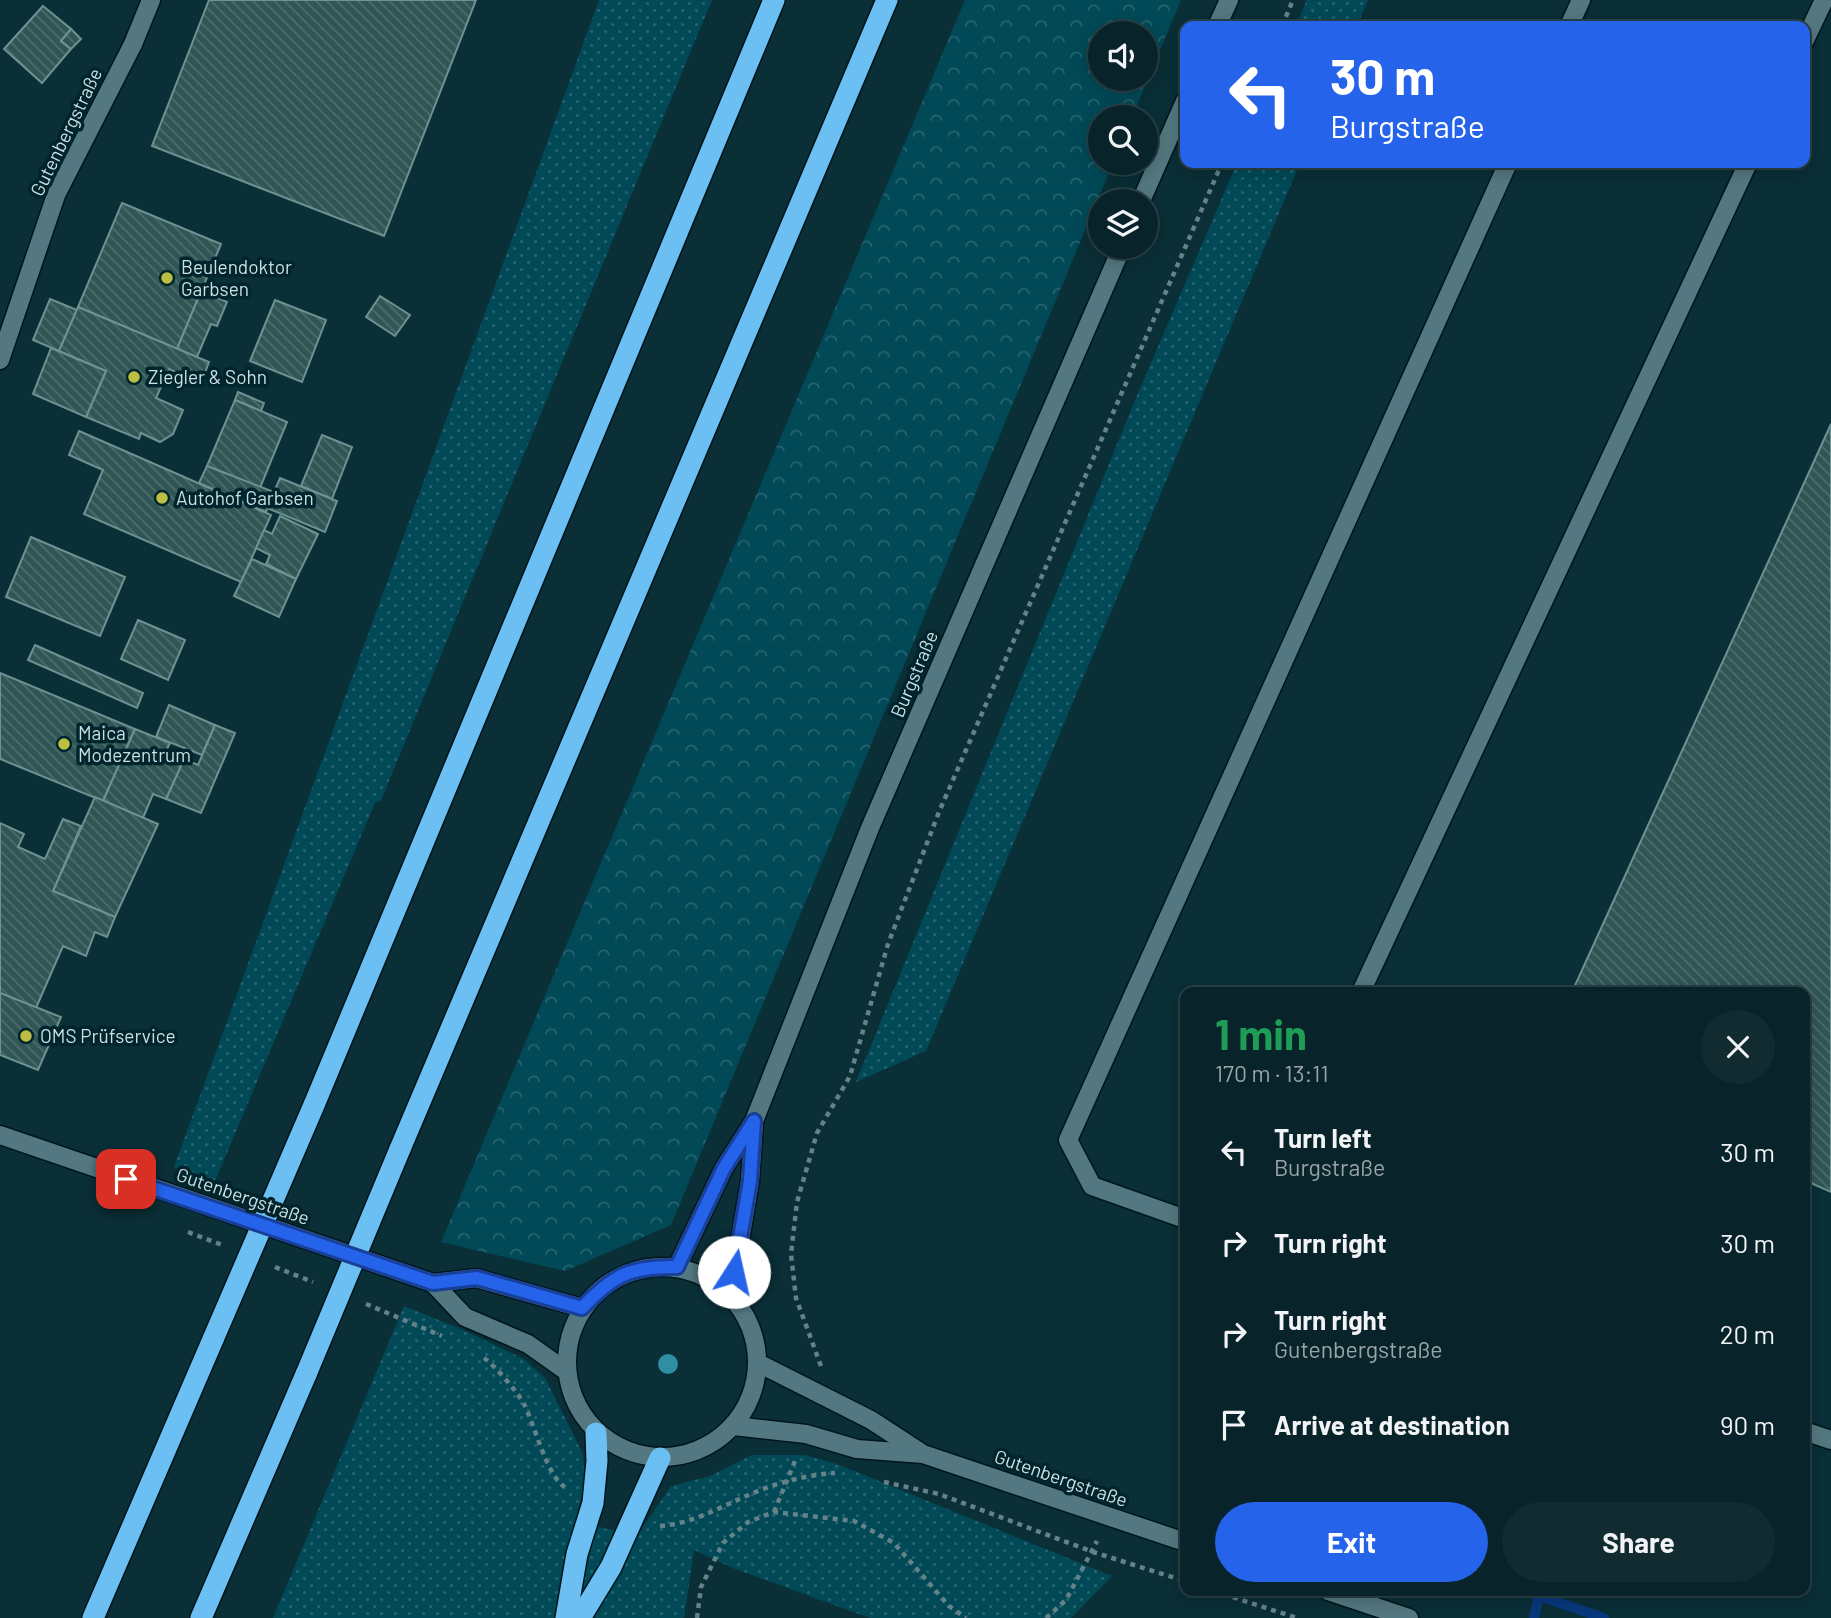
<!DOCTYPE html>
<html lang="en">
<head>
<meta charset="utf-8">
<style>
  :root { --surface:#082329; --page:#112b31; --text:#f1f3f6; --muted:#98a4a8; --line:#294046; --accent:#2563eb }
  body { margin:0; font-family:Barlow,sans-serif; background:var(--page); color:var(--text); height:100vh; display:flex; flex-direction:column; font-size:26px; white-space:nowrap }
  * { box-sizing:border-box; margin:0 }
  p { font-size:23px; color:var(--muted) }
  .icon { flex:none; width:38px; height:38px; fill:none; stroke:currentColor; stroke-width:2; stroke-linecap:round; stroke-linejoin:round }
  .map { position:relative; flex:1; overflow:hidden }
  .details { position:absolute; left:1180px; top:987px; width:630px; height:609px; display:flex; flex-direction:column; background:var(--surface); border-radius:14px; box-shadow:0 4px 18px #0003,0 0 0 2px var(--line) }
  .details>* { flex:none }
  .top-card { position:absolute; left:1180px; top:21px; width:630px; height:147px; border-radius:14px; box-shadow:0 4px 18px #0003,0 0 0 2px var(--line); background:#2563eb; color:#fff; overflow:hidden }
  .tools { position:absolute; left:1088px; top:21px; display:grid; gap:14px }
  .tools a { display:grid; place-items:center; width:70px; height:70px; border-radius:50%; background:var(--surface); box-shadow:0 4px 18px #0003,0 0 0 2px var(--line); font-size:35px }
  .pin { position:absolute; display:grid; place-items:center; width:60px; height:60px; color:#fff; margin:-30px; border-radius:14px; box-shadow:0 4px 10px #0006 }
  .me { position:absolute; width:77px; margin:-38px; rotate:10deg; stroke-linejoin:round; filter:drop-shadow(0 0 5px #0008) }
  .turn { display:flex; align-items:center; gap:24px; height:147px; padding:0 35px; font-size:32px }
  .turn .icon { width:91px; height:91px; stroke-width:2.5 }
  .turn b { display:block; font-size:49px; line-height:60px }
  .round { display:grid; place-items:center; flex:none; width:74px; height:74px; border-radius:37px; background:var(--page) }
  .head { display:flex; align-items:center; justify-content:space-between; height:119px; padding:0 35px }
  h1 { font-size:42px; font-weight:700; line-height:52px; color:#1e9e55 }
  .primary-button { display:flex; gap:14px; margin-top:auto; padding:14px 35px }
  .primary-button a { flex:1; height:80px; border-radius:42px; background:var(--accent); color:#fff; font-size:28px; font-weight:700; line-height:80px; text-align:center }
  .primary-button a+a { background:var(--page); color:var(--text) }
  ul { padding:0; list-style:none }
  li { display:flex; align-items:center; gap:21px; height:91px; padding:0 35px }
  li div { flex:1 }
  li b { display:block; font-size:26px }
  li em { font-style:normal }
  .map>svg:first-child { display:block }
</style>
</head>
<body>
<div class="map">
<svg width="1831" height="1618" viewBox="0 0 1831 1618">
  <defs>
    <pattern id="grass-dots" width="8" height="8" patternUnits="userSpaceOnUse" patternTransform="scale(1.75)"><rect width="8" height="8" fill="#014957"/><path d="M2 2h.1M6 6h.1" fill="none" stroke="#25636f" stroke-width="1.8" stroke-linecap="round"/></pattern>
    <pattern id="forest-crowns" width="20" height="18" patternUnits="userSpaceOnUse" patternTransform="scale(1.75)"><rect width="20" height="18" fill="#014957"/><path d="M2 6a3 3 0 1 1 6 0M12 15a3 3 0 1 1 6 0" fill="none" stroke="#25636f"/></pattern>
    <pattern id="building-back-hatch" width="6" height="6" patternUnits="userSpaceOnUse" patternTransform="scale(1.75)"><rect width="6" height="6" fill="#305555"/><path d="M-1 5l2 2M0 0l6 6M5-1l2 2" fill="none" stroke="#4d6d6d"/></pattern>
  </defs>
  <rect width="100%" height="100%" fill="#0a2f37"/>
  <g fill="url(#grass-dots)">
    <polygon points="599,0 712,0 381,800 375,803 215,1181 174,1167"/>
    <polygon points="1307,0 1368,0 1357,26 1296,26"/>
    <polygon points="1237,163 1300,163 926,1051 856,1082 1138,393"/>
    <polygon points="404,1306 461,1329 524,1359 545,1378 583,1454 585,1484 575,1521 637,1536 671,1486 710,1476 752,1455 805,1455 837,1464 1112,1576 1071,1618 870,1618 735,1569 694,1550 684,1618 273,1618"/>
  </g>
  <path fill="url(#forest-crowns)" fill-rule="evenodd" d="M965,0H1181L1132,117H1101V163H1113L671,1225L565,1271L441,1242ZM1101,33H1146V79H1101Z"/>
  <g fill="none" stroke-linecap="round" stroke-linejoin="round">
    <polyline stroke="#08387d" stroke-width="10" points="1534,1618 1539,1596 1604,1618"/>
  </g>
  <g fill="url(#building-back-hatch)" stroke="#6c9392" stroke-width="2">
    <polygon points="209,0 476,0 384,236 152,146"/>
    <polygon points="43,6 71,29 61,41 71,49 42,83 4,49"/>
    <polygon points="71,29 81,39 71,49 61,41"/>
    <polygon points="122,203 221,244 177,349 78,307"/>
    <polygon points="201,291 227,302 217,326 211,324 197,357 177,349"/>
    <polygon points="380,296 410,315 395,336 366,317"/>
    <polygon points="50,299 77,310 59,351 33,340"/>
    <polygon points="275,300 326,320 302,382 250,361"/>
    <polygon points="78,307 209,362 201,383 169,369 156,398 183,410 173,434 160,442 141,433 139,439 86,417 106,371 59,351"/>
    <polygon points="51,348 106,371 86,417 33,394"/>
    <polygon points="238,392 264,403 261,411 235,400"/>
    <polygon points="235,400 287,422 260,488 207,466"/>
    <polygon points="1831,424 1831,1192 1804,1180 1804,992 1572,992"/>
    <polygon points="79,431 271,515 241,582 84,514 103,470 69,455"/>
    <polygon points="322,435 352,447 332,499 301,486"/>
    <polygon points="207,466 274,492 266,512 199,483"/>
    <polygon points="280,478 337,501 325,532 267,508"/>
    <polygon points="280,516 318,534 296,579 266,564 270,555 256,548 264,530 272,534"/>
    <polygon points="31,537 125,577 100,636 6,597"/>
    <polygon points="252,559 296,579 279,617 234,596"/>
    <polygon points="138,620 185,640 168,680 121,659"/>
    <polygon points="35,645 143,693 137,708 28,660"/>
    <polygon points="0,673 135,729 103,801 0,759"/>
    <polygon points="169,705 215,725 202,755 156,737"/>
    <polygon points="215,725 235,733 201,813 166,799 184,759 198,765"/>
    <polygon points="135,729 170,743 166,751 184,759 166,799 153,794 143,818 103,801"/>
    <polygon points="95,797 158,824 115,917 53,891"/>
    <polygon points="63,819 81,826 53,891 115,917 107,937 95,932 86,956 63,946 36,1008 0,993 0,823 24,834 18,847 45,859"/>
    <polygon points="0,993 61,1017 38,1070 0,1055"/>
  </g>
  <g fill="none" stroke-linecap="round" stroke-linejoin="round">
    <defs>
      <g id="service">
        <polyline points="1569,26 1581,0"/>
        <polyline points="1804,42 1824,0"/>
        <polyline points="133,44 151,0"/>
        <polyline points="1361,992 1748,163"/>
        <polyline points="1185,1219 1092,1186 1068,1140 1508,163"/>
        <polyline points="1804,1431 1831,1440"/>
      </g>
      <polyline id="minor" points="0,360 56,195 133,44"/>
      <g id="tertiary">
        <polyline points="1217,26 1229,0"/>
        <polyline points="1141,201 1185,101"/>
        <polyline points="677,1267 724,1168 754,1121 870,828 1122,247"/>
        <polyline points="731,1294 750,1181 754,1124"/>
      </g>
      <g id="secondary">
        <polyline points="0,1135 433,1283 476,1278 582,1308"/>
        <circle cx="662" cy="1362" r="95"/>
        <polyline points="433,1283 465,1317 528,1344 566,1371"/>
        <polyline points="758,1363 871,1420 920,1452"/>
        <polyline points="734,1426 806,1434 857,1449 923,1454 1185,1542"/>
        <polyline points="1328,1591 1409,1618"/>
      </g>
      <g id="motorway">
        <polyline points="314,1105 774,0"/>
        <polyline points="400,1149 887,0"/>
        <polyline points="93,1618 214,1337"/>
        <polyline points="201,1618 307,1372"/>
        <polyline points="566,1618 577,1554 593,1503 597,1461 596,1433"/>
        <polyline points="580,1618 611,1567 660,1458"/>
      </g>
    </defs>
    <use href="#service" stroke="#00161c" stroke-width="21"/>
    <use href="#minor" stroke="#00161c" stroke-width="21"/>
    <use href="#tertiary" stroke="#00161c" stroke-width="21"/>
    <use href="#secondary" stroke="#00161c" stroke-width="21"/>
    <use href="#motorway" stroke="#00161c" stroke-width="24"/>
    <g stroke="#668289" stroke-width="4.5" stroke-dasharray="5 5" stroke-linecap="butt">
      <polyline points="1282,26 1293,0"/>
      <polyline points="188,1232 222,1245"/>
      <polyline points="275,1267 313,1282"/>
      <polyline points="366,1304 442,1336"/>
      <path d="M484,1358C495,1366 517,1391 524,1404C534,1423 547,1477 565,1487"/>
      <polyline points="821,1366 796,1298 791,1254 797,1202 817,1133 850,1076 888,944 939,812 1222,163"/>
      <polyline points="884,1482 939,1494 1093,1552 1185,1581"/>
      <polyline points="774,1512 795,1461"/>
      <path d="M660,1526C690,1524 717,1509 744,1497C772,1484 804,1475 835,1473"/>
      <polyline points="1214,1591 1297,1618"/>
      <polyline points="697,1618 701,1587 723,1543 748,1522 774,1512 854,1521 894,1543 949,1606 966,1618"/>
      <polyline points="1046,1618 1066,1600 1097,1541"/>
    </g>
    <use href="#service" stroke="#547881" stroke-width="18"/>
    <use href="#minor" stroke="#547881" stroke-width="18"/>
    <use href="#tertiary" stroke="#547881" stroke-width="18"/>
    <use href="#secondary" stroke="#547881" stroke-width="18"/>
    <use href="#motorway" stroke="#6cbff3" stroke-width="21"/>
    <defs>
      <g id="motorway-bridge">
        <polyline points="214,1337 314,1105"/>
        <polyline points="307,1372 400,1149"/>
      </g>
    </defs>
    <use href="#motorway-bridge" stroke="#00161c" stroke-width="24" stroke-linecap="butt"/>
    <use href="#motorway-bridge" stroke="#6cbff3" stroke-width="21"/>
  </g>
  <circle fill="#308ea3" cx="668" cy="1364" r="10"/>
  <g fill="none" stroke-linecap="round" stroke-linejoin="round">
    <defs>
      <path id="route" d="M126,1179L433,1283L477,1278L582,1308C613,1275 631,1266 677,1267L724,1168L754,1121L750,1181L734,1272"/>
    </defs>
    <use href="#route" stroke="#184099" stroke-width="18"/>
    <use href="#route" stroke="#2563eb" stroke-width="12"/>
  </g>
  <g fill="#bdbf43" stroke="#00252d" stroke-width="2.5">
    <circle cx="167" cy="278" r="7"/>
    <circle cx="134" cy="377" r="7"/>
    <circle cx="162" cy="498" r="7"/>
    <circle cx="64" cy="744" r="7"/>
    <circle cx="26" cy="1036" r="7"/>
  </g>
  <g text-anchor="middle" stroke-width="7" stroke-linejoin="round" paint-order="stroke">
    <g font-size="19" fill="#ccdfe4" stroke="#00252d">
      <text transform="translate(66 132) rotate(-64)" y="7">Gutenbergstraße</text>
      <text transform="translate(914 674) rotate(-67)" y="7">Burgstraße</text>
      <text transform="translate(243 1196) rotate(19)" y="7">Gutenbergstraße</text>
      <text transform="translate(1061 1478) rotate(19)" y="7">Gutenbergstraße</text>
    </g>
    <g font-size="19" fill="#ccdfe4" stroke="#00252d" text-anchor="start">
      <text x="181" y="274">Beulendoktor<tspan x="181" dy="22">Garbsen</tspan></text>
      <text x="148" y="384">Ziegler &amp; Sohn</text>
      <text x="176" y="505">Autohof Garbsen</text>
      <text x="78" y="740">Maica<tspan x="78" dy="22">Modezentrum</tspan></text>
      <text x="40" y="1043">OMS Prüfservice</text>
    </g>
  </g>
</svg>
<div class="tools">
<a><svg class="icon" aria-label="sound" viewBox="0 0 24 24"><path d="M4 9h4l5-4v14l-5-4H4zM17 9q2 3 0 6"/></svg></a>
<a><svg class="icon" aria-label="search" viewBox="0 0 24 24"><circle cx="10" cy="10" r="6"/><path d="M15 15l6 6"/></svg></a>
<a><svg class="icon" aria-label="layers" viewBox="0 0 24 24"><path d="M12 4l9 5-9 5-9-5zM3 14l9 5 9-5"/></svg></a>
</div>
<div class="pin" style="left:126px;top:1179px;background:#d93025"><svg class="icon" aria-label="arrive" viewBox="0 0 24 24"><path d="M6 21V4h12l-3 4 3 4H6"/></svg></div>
<svg class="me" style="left:734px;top:1272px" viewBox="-20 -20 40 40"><circle r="19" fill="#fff"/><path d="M0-13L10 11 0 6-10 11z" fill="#2563eb"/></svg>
<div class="top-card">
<div class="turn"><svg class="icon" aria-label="left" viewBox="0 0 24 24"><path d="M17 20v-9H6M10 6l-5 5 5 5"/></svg><div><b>30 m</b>Burgstraße</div></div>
</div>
<section class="details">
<div class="head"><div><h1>1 min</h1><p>170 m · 13:11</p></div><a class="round"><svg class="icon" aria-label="close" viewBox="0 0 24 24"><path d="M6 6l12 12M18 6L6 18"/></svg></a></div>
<ul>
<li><svg class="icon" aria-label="left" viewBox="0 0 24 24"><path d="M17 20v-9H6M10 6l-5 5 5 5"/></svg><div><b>Turn left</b><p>Burgstraße</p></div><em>30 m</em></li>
<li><svg class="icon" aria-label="right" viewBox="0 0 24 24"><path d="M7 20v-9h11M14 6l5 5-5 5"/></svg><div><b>Turn right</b></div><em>30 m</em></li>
<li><svg class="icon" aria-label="right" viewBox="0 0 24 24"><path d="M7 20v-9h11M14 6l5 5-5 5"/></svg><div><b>Turn right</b><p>Gutenbergstraße</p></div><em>20 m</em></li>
<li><svg class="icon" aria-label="arrive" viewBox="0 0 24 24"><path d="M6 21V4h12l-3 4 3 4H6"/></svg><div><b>Arrive at destination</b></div><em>90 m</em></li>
</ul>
<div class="primary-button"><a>Exit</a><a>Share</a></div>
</section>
</div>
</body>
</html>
